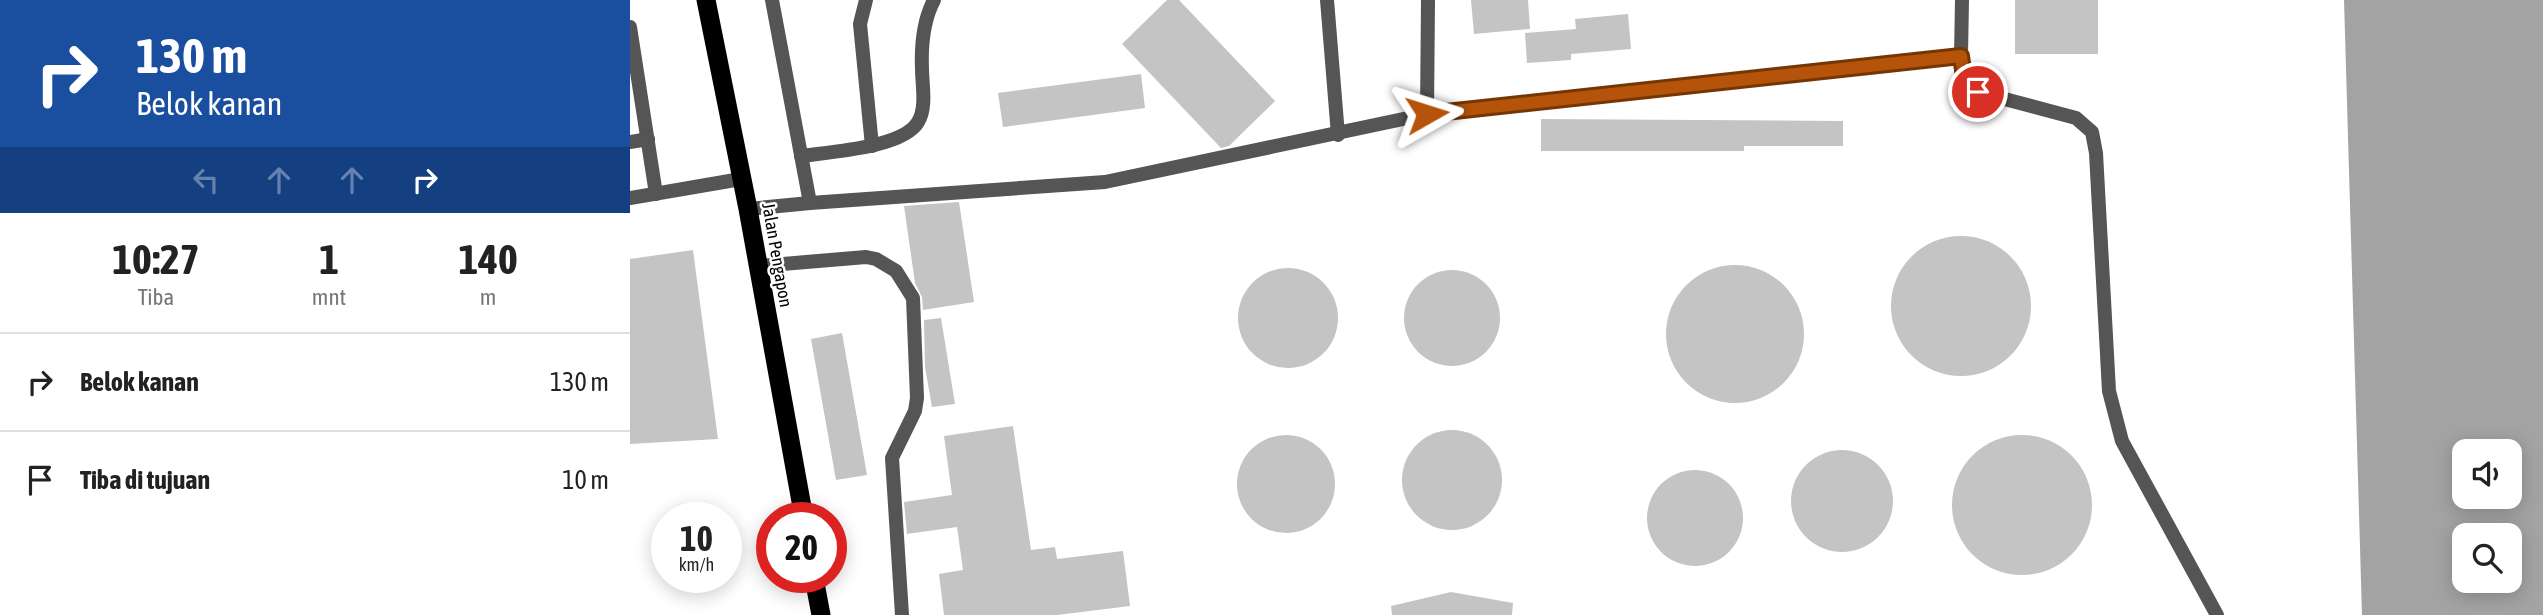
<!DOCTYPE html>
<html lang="id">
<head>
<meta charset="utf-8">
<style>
  :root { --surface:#fff; --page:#f6f6f6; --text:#222; --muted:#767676; --line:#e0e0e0 }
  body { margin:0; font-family:"Asap Condensed",sans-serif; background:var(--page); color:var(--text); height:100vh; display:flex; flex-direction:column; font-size:26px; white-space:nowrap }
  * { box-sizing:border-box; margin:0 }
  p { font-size:23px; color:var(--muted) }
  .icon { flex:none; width:38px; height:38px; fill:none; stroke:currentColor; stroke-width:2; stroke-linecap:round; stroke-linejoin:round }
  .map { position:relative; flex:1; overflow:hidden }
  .details { display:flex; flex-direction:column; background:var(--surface); width:630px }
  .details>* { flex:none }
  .banner { background:#1a4fa0; color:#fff; overflow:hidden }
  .buttons { position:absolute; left:1822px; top:439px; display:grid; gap:14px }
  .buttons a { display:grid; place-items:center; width:70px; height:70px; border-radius:14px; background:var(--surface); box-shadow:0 4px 18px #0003; font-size:35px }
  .speed { position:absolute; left:21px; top:502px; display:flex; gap:14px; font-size:35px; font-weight:700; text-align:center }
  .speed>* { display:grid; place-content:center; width:91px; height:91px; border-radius:50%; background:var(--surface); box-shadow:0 4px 18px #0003; line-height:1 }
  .speed small { font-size:18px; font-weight:400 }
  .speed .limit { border:10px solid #d22; background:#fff; color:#111 }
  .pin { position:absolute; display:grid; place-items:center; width:60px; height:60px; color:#fff; margin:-30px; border:4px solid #fff; border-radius:50%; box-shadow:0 2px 7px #0007 }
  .me { position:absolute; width:77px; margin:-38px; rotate:84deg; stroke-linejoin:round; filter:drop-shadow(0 0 5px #0008) }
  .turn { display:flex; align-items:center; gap:24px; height:147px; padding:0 21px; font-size:32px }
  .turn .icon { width:91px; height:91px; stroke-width:2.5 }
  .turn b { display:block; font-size:49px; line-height:60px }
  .lanes { display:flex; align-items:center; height:66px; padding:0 21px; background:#0003; justify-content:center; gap:35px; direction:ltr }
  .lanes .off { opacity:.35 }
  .eta { display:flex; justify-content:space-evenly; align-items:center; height:119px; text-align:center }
  .eta b { font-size:42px; font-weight:700; line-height:49px }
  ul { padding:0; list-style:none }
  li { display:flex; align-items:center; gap:21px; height:98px; padding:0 21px; border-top:2px solid var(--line) }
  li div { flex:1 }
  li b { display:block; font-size:26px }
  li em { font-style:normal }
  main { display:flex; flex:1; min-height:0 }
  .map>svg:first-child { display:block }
</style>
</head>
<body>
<main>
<section class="details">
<div class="banner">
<div class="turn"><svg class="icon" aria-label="right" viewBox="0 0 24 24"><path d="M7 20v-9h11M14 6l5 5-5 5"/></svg><div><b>130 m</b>Belok kanan</div></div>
<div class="lanes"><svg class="icon off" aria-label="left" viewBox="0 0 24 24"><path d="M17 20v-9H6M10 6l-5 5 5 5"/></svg><svg class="icon off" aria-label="ahead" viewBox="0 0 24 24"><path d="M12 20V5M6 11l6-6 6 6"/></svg><svg class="icon off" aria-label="ahead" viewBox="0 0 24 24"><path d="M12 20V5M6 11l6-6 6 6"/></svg><svg class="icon" aria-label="right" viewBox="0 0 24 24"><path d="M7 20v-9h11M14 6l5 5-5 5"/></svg></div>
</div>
<div class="eta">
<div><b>10:27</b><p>Tiba</p></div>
<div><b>1</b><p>mnt</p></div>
<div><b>140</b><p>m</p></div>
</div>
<ul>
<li><svg class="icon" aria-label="right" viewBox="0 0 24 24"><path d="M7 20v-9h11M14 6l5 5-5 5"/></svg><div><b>Belok kanan</b></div><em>130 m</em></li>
<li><svg class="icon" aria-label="arrive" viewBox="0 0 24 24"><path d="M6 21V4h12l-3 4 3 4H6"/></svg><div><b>Tiba di tujuan</b></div><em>10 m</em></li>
</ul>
</section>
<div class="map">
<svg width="1913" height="615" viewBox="0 0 1913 615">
  <rect width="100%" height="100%" fill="#fff"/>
  <path fill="#a3a3a3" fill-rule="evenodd" d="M1714,0H1913V615H1732ZM1834,452H1880V497H1834ZM1834,536H1880V581H1834Z"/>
  <g fill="#c4c4c4">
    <polygon points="537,0 549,0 645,101 599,146 591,148 492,44"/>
    <polygon points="841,0 898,0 900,29 844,34"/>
    <rect x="1385" y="0" width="83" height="54"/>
    <polygon points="998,14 1001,49 941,54 941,60 897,63 895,33 946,29 945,19"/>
    <polygon points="511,74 515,108 373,127 368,93"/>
    <polygon points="911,119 1213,121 1213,146 1114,146 1114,151 911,151"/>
    <polygon points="329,202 344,302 293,310 292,297 285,283 274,206"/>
    <circle cx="1331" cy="306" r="70"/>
    <polygon points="63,250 88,439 0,444 0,259"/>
    <circle cx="1105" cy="334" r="69"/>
    <circle cx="658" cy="318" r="50"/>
    <circle cx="822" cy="318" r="48"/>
    <polygon points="311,318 325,404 302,407 295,367 294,320"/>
    <polygon points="212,333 237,475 206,480 181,339"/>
    <polygon points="383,426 401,550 425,547 427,559 493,551 500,606 427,615 314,615 309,574 333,570 327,527 277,534 274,502 322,495 314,436"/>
    <circle cx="822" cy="480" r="50"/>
    <circle cx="656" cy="484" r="49"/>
    <circle cx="1392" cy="505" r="70"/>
    <circle cx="1212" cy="501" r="51"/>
    <circle cx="1065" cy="518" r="48"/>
    <polygon points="821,592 883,603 882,615 762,615 761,606"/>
  </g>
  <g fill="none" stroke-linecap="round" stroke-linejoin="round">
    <g stroke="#555" stroke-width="14">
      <polyline points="236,0 230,24 242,146"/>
      <polyline points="697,0 708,135"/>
      <polyline points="0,27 26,194"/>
      <polyline points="1331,56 1335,84 1348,92 1446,118 1462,132 1466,153 1479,391 1492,441 1587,615"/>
      <polyline points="797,114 798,0"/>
      <polyline points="0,142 18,139"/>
      <path d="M171,156C198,152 273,148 288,122C297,108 292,84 292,69C291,45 293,21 304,0"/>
      <polyline points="0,198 111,179"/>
      <polyline points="180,203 475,182 797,114 1331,56 1332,0"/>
      <polyline points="118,209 180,203 142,0"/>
      <polyline points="128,266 236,257 246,259 266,271 283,298 287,398 285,411 262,458 272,615"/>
    </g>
    <g stroke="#000" stroke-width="19">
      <polyline points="76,0 118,209 174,518"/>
      <polyline points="184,578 191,615"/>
    </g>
  </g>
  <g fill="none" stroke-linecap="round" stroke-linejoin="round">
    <defs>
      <polyline id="route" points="797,114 1331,56 1335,84 1348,92"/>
    </defs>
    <use href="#route" stroke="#753606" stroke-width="18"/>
    <use href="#route" stroke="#b45309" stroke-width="12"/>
  </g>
  <g text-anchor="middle" stroke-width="5" stroke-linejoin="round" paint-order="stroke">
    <g font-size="18" fill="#000" stroke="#fff">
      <text transform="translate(147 255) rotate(80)" y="6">Jalan Pengapon</text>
    </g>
  </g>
</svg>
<div class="buttons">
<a><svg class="icon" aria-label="sound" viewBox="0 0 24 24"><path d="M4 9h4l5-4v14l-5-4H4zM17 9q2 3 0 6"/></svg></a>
<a><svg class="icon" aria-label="search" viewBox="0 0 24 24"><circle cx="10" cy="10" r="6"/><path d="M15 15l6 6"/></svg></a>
</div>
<div class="speed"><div>10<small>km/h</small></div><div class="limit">20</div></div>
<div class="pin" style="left:1348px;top:92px;background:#d93025"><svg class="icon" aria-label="arrive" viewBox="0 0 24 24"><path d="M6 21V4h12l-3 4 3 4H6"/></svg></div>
<svg class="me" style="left:797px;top:114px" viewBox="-20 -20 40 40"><path d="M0-17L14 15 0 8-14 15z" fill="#b45309" stroke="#fff" stroke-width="4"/></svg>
</div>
</main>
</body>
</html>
